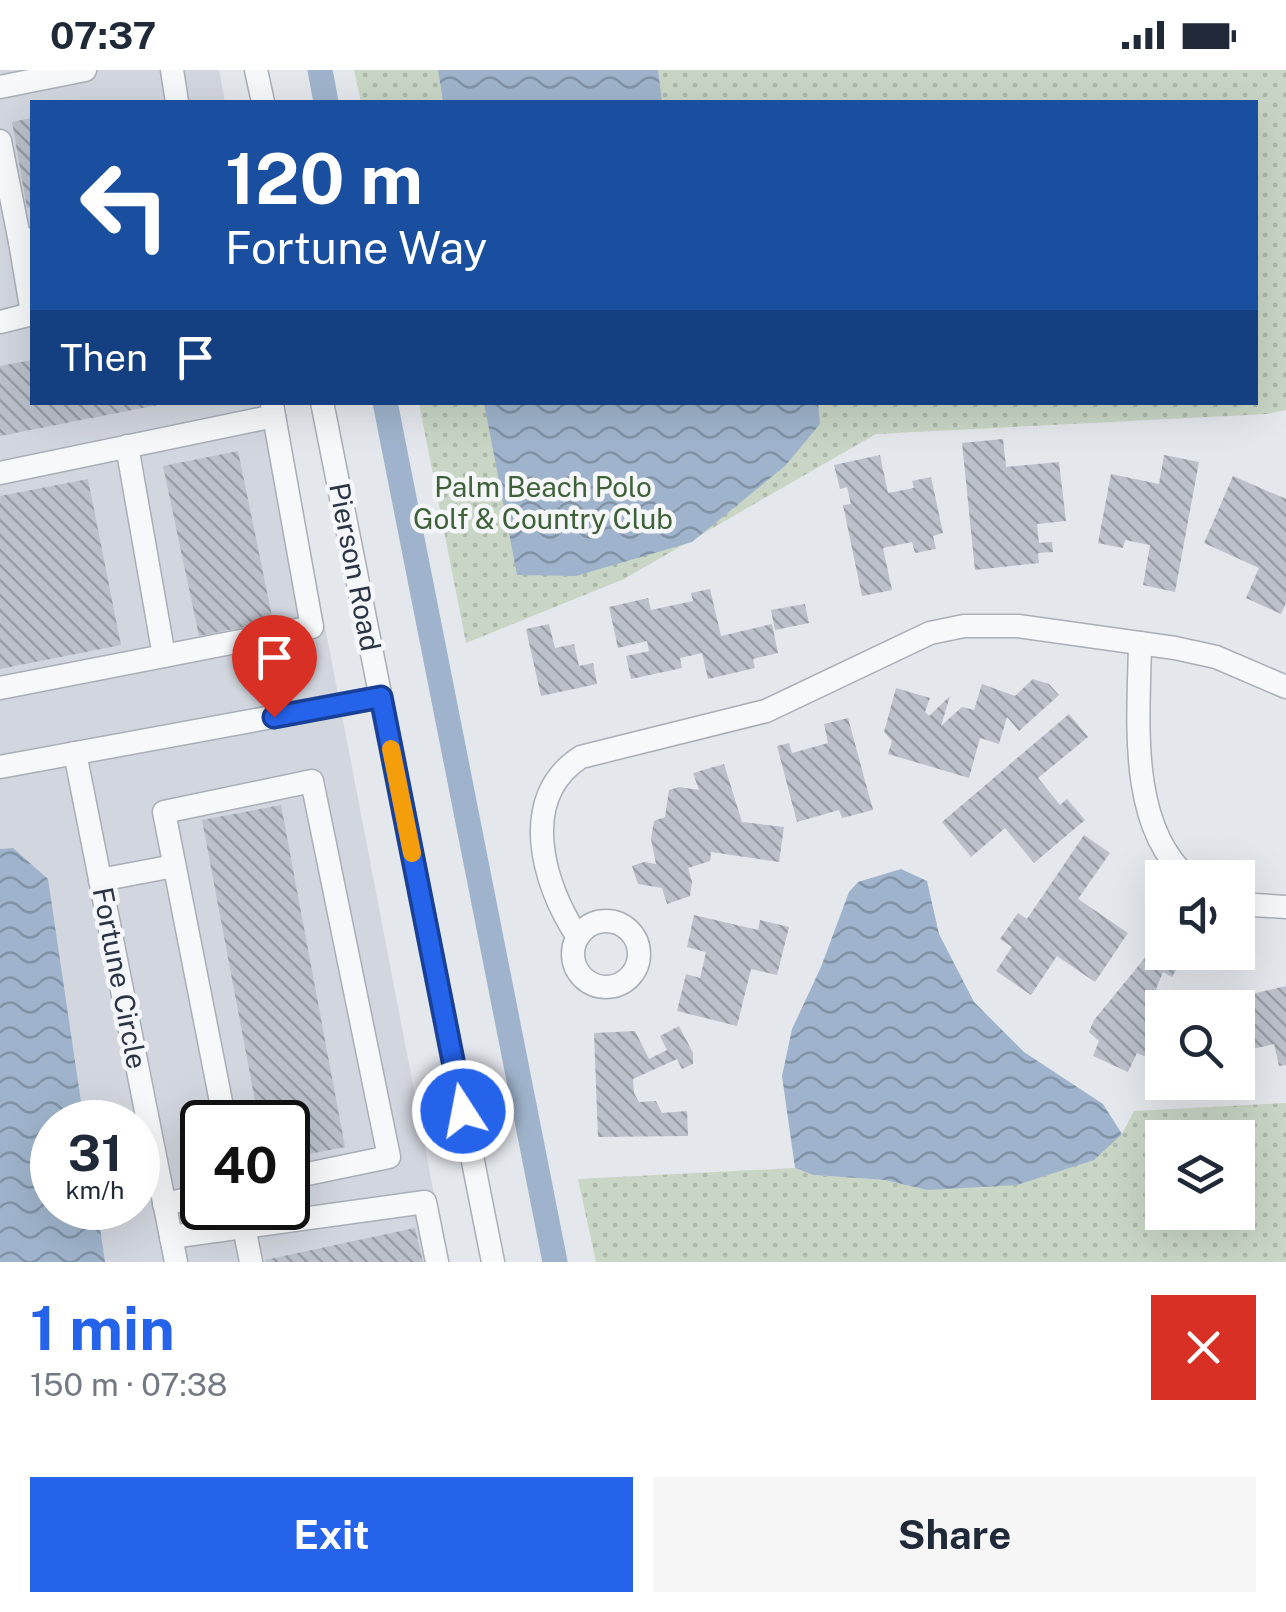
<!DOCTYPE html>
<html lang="en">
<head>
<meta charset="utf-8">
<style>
  :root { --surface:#fff; --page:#f6f6f7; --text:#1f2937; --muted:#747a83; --accent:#2563eb }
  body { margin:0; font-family:"Public Sans",sans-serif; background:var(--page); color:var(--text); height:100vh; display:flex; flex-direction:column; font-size:38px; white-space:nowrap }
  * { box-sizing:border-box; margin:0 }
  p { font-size:32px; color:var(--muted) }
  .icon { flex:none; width:55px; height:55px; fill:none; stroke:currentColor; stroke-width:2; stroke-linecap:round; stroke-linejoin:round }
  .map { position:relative; height:1192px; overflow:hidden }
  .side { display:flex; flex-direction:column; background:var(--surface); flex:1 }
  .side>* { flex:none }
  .guide { position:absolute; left:30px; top:30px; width:1228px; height:305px; border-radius:0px; box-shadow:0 10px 40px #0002; background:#1a4fa0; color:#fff; overflow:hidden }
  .controls { position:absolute; left:1145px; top:790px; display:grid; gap:20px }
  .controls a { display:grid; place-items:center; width:110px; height:110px; border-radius:0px; background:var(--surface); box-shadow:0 10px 40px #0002; font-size:50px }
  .speed { position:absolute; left:30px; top:1030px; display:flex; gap:20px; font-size:50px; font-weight:700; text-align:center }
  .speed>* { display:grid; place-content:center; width:130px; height:130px; border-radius:50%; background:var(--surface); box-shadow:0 10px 40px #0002; line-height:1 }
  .speed small { font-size:25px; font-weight:400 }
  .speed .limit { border:5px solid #111; border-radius:15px; background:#fff; color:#111 }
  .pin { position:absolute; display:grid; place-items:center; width:85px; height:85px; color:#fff; margin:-102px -42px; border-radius:50% 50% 50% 0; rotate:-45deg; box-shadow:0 0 10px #0007 }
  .pin .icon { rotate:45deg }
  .me { position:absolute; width:110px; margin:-55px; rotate:349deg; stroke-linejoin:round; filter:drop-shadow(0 0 8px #0008) }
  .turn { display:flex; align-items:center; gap:35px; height:210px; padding:0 30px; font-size:45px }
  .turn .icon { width:130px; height:130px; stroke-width:2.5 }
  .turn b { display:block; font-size:70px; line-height:85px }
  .then { display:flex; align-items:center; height:95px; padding:0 30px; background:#0003; gap:20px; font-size:38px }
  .round { display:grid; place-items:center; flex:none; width:105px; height:105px; border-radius:0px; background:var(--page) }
  .headline { display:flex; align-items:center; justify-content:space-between; height:170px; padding:0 30px }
  h1 { font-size:60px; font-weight:700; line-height:75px; color:var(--accent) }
  .action { display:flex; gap:20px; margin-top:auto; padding:20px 30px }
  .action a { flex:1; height:115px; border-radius:0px; background:var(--accent); color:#fff; font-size:40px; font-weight:700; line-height:115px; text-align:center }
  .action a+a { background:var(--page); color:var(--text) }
  .status { display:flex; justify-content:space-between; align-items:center; height:70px; padding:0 50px; background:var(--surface); direction:ltr }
  .status svg { height:28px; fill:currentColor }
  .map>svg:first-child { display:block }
</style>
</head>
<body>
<div class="status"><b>07:37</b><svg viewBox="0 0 49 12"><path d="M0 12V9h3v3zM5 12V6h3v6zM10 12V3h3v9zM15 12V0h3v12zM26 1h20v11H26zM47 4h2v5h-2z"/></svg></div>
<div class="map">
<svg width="1286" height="1192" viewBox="0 0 1286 1192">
  <defs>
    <pattern id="park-dots" width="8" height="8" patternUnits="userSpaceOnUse" patternTransform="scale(2.5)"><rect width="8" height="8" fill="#c9d6c5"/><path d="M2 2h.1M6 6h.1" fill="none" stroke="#adb8ab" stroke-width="1.8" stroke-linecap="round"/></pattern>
    <pattern id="water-waves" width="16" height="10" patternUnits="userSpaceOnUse" patternTransform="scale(2.5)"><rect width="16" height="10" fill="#9fb4cc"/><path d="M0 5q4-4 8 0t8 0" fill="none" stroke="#8293a7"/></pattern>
    <pattern id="building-back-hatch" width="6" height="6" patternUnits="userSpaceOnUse" patternTransform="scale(2.5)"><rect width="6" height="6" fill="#bbc0ca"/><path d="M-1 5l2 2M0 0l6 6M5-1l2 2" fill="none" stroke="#989da6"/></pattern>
  </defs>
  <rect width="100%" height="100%" fill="#e4e7ec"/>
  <path fill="#d2d6de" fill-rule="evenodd" d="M0,0H219L225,32H32V332L282,333L447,1192H0ZM52,1052H138V1138H52ZM202,1052H288V1138H202Z"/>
  <g fill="url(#park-dots)" fill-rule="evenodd">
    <polygon points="354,0 1286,0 1286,340 1267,344 876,364 624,509 466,573 419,333 1255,332 1255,32 361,32"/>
    <path d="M1286,1033V1192H596L578,1109L795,1098L813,1105L885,1110L927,1120L1122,1064L1134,1041ZM1162,1068H1238V1142H1162Z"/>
  </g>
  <g fill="url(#water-waves)">
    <polygon points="438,0 658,0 662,32 443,32"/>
    <polygon points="484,333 818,333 820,354 785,396 692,472 576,506 517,505"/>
    <polygon points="13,778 48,809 84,1052 52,1052 52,1138 97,1138 105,1192 0,1192 0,779"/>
    <polygon points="901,799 927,811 939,864 974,932 1024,982 1103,1034 1122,1064 1094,1090 1017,1115 927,1120 885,1110 813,1105 795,1098 782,1006 792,959 821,897 849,822 858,812"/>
  </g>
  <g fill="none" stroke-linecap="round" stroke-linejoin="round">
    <g stroke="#9fb4cc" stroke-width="25">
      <polyline points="320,0 326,32"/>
      <polyline points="385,332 555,1192"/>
    </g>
  </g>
  <g fill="url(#building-back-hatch)">
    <polygon points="32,48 32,137 27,138 12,52"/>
    <polygon points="32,290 32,332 163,334 0,366 0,296"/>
    <polygon points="1003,369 1006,397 1059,392 1066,451 1037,454 1039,473 1052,472 1053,482 1038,483 1039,493 975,500 962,373"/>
    <polygon points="238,381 273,551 199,566 163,396"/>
    <polygon points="880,385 888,423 914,418 912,411 931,407 943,463 933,466 936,479 915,483 912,472 883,478 892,520 862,526 843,435 851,434 847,417 840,419 834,395"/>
    <polygon points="1164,385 1199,392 1175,522 1143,515 1150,475 1125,470 1123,478 1098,473 1111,404 1159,414"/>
    <polygon points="1233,406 1286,429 1286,533 1281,544 1246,528 1259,498 1204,473"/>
    <polygon points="88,409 121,575 0,599 0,426"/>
    <polygon points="710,519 721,566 772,554 778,583 753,589 755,598 708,609 702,583 680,588 682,598 631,609 626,586 649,581 647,571 618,578 609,537 648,528 651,540 693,531 691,523"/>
    <polygon points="805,534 809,553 775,560 771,540"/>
    <polygon points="549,554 555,578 574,574 579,596 593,593 597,614 541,626 526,559"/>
    <polygon points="1033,609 1049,614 1059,625 1019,661 1007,647 999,674 980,668 969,708 888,684 892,671 884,662 896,618 930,628 925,642 929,646 950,626 941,656 962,637 974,640 982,614 1015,626"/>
    <polygon points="1069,644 1088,667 1038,708 1060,735 1067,729 1085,750 1034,793 1005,758 971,787 942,752"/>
    <polygon points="848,648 873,740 842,748 839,740 797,752 777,676 789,673 792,683 828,673 824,654"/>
    <polygon points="724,694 742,752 784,757 779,792 711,782 710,791 688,798 692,812 690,826 667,834 662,818 638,814 632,796 644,792 656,794 651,769 654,751 665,747 669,720 679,717 699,720 693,703"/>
    <polygon points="281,735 345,1077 288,1088 288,1052 259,1052 202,750"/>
    <polygon points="1084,765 1110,783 1078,829 1128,863 1095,912 1057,886 1031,925 996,901 1012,877 1000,869 1018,843 1027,849"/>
    <polygon points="694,845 758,860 760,850 789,857 777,905 751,899 737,956 677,941 686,904 700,908 706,882 687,877"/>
    <polygon points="1162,867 1162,882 1187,882 1172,907 1163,902 1156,919 1194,938 1162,938 1162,994 1137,983 1128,1002 1093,986 1099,971 1089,962 1094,950"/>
    <polygon points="1286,916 1286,995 1279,996 1274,974 1243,981 1238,938 1233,938 1231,929"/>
    <polygon points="679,956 693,983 693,994 682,999 677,989 633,1009 634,1023 639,1032 656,1031 662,1043 687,1041 688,1066 598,1067 594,963 635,961 649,989 667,980 660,966"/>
    <polygon points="415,1158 423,1192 266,1192 265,1190"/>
  </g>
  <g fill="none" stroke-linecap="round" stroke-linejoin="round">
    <defs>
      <g id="minor">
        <polyline points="172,0 177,32"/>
        <polyline points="256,0 263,32"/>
        <polyline points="0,17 85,0"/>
        <polyline points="0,71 20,172 32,169"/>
        <polyline points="20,172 32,243"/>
        <polyline points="0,252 32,244"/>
        <polyline points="322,332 493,1192"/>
        <polyline points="127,376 164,586"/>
        <polyline points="0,403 274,346 272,334"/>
        <path d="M1140,573C1139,647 1127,754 1188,808"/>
        <polyline points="0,618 312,557 274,346"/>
        <polyline points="75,683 176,1192"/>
        <polyline points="0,697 381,627"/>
        <polyline points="100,810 174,796"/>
        <polyline points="1238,834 1286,837"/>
        <circle cx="606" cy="884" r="33"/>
        <path d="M578,867C542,814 518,727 581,687L766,641L930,563L964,556H1018L1175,578L1216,587L1286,617"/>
        <polyline points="225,1052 164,742 312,711 389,1087 288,1108"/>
        <polyline points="164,1134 202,1126"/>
        <polyline points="244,1157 251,1192"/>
        <polyline points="171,1167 425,1132 437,1192"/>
      </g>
    </defs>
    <use href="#minor" stroke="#a9aeb7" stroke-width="25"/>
    <use href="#minor" stroke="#f7f8fa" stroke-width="22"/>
  </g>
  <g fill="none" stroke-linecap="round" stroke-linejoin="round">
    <defs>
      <polyline id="route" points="274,647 381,627 463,1041"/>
    </defs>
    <use href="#route" stroke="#184099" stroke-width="25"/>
    <use href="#route" stroke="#2563eb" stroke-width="18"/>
    <polyline stroke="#f59e0b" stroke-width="18" points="391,679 412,783"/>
  </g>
  <g text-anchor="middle" stroke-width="9" stroke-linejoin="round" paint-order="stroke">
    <g font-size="28" fill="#3f6138" stroke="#f4f6f9">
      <text x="543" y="427">Palm Beach Polo<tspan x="543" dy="32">Golf &amp; Country Club</tspan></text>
    </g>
    <g font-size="28" fill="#2b3445" stroke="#f4f6f9">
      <text transform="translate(355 497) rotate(79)" y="10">Pierson Road</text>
      <text transform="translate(120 908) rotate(79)" y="10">Fortune Circle</text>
    </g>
  </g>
</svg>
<div class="controls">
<a><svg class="icon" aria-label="sound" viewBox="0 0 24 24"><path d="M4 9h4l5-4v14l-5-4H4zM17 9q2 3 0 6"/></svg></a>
<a><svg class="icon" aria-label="search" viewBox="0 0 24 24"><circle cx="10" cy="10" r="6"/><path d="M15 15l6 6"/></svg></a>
<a><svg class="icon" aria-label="layers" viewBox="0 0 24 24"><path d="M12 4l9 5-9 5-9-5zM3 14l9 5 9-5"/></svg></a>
</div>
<div class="speed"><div>31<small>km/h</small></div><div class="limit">40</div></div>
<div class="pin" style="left:274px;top:647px;background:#d93025"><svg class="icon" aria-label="arrive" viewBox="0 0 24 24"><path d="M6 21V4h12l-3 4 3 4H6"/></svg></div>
<svg class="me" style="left:463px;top:1041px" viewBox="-20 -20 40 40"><circle r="17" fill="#2563eb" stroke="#fff" stroke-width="3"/><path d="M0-11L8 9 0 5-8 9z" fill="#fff"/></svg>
<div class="guide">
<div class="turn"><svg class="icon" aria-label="left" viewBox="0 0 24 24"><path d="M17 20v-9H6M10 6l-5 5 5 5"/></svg><div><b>120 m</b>Fortune Way</div></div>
<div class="then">Then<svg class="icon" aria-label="arrive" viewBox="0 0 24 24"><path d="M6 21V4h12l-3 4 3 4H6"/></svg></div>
</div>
</div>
<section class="side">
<div class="headline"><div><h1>1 min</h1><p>150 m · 07:38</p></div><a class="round" style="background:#d93025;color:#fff"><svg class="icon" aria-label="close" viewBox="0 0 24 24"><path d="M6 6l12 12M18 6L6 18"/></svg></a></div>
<div class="action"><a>Exit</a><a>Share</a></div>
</section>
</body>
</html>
